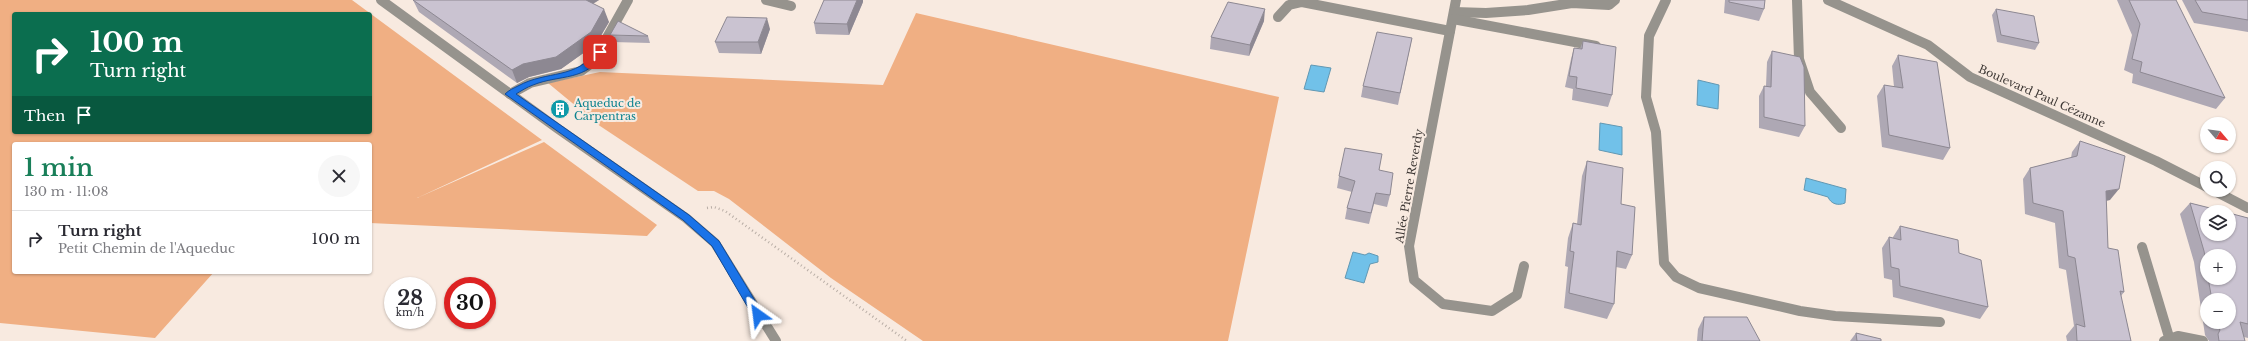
<!DOCTYPE html>
<html lang="en">
<head>
<meta charset="utf-8">
<style>
  :root { --surface:#fff; --page:#f7f7f7; --text:#2b2b33; --muted:#7c7c81; --line:#e1e1e2; --accent:#197f59 }
  body { margin:0; font-family:"Libre Baskerville",serif; background:var(--page); color:var(--text); height:100vh; display:flex; flex-direction:column; font-size:15px; white-space:nowrap }
  * { box-sizing:border-box; margin:0 }
  p { font-size:13px; color:var(--muted) }
  .icon { flex:none; width:22px; height:22px; fill:none; stroke:currentColor; stroke-width:2; stroke-linecap:round; stroke-linejoin:round }
  .map { position:relative; flex:1; overflow:hidden }
  .side { position:absolute; left:12px; top:142px; width:360px; height:132px; display:flex; flex-direction:column; background:var(--surface); border-radius:4px; box-shadow:0 1px 3px #0004 }
  .side>* { flex:none }
  .hud { position:absolute; left:12px; top:12px; width:360px; height:122px; border-radius:4px; box-shadow:0 1px 3px #0004; background:#0b6e4f; color:#fff; overflow:hidden }
  .needle { width:26px; rotate:119deg }
  .fabs { position:absolute; left:2200px; top:117px; display:grid; gap:8px }
  .fabs a { display:grid; place-items:center; width:36px; height:36px; border-radius:50%; background:var(--surface); box-shadow:0 1px 3px #0004; font-size:20px }
  .speed { position:absolute; left:384px; top:277px; display:flex; gap:8px; font-size:20px; font-weight:700; text-align:center }
  .speed>* { display:grid; place-content:center; width:52px; height:52px; border-radius:50%; background:var(--surface); box-shadow:0 1px 3px #0004; line-height:1 }
  .speed small { font-size:10px; font-weight:400 }
  .speed .limit { border:6px solid #d22; background:#fff; color:#111 }
  .pin { position:absolute; display:grid; place-items:center; width:34px; height:34px; color:#fff; margin:-17px; border-radius:8px; box-shadow:0 2px 6px #0006 }
  .me { position:absolute; width:44px; margin:-22px; rotate:329deg; stroke-linejoin:round; filter:drop-shadow(0 0 3px #0008) }
  .turn { display:flex; align-items:center; gap:14px; height:84px; padding:0 12px; font-size:18px }
  .turn .icon { width:52px; height:52px; stroke-width:2.5 }
  .turn b { display:block; font-size:28px; line-height:34px }
  .then { display:flex; align-items:center; height:38px; padding:0 12px; background:#0003; gap:8px; font-size:15px }
  .round { display:grid; place-items:center; flex:none; width:42px; height:42px; border-radius:21px; background:var(--page) }
  .summary { display:flex; align-items:center; justify-content:space-between; height:68px; padding:0 12px }
  h1 { font-size:24px; font-weight:600; line-height:30px; color:var(--accent) }
  ul { padding:0; list-style:none }
  li { display:flex; align-items:center; gap:12px; height:56px; padding:0 12px; border-top:1px solid var(--line) }
  li div { flex:1 }
  li b { display:block; font-size:15px }
  li em { font-style:normal }
  .map>svg:first-child { display:block }
</style>
</head>
<body>
<div class="map">
<svg width="2248" height="341" viewBox="0 0 2248 341">
  <rect width="100%" height="100%" fill="#f8eae0"/>
  <g fill="#f0af83" fill-rule="evenodd">
    <path d="M0,0H352L542,140L417,198L544,142L657,225L647,236L370,223V144H14V272H214L155,338L0,323ZM14,14H370V132H14Z"/>
    <polygon points="916,13 1279,97 1228,341 923,341 831,278 729,199 714,191 698,191 600,126 548,83 600,72 883,85"/>
  </g>
  <g fill="#71c1e9" stroke="#6298b3">
    <polygon points="1311,65 1331,68 1324,92 1304,89"/>
    <polygon points="1698,80 1719,85 1718,109 1697,105"/>
    <polygon points="1600,123 1622,127 1622,155 1599,150"/>
    <path d="M1806,178L1846,189L1845,203C1838,206 1831,204 1828,197L1804,190Z"/>
    <polygon points="1353,252 1365,255 1369,253 1378,256 1378,262 1370,264 1364,283 1345,278"/>
  </g>
  <g fill="none" stroke-linecap="round" stroke-linejoin="round">
    <polyline stroke="#b9aea6" stroke-width="2.5" stroke-dasharray="1 3" stroke-linecap="butt" points="707,208 714,207 725,211 907,341"/>
    <g stroke="#96938d" stroke-width="10">
      <polyline points="381,0 557,128 686,218 715,243 776,341"/>
      <polyline points="766,0 791,6"/>
      <polyline points="1456,0 1409,246 1414,280 1443,304 1492,311 1517,295 1524,266"/>
      <polyline points="1666,0 1649,36 1646,97 1656,132 1664,263 1676,277 1699,288 1800,311 1835,316 1940,322"/>
      <polyline points="1797,0 1799,59 1810,92 1841,128"/>
      <polyline points="1828,0 1928,45 1970,77 2156,161 2207,187"/>
      <polyline points="1454,12 1486,13 1528,10 1572,3 1609,5 1615,0"/>
      <polyline points="1278,17 1289,5 1302,2 1450,31"/>
      <polyline points="1453,19 1596,46"/>
      <polyline points="510,94 530,83 581,71 594,61 628,0"/>
      <polyline points="2213,190 2248,208"/>
      <polyline points="2142,247 2169,337"/>
      <polyline points="2164,341 2178,336 2203,341"/>
    </g>
  </g>
  <g fill="#aea8b4" fill-rule="evenodd">
    <polygon points="413,0 599,0 593,4 609,22 596,44 561,69 529,77 517,83 419,12"/>
    <polygon points="1725,0 1765,0 1764,9 1759,21 1724,13"/>
    <polygon points="2117,0 2176,0 2225,98 2216,109 2132,83 2133,74 2124,70 2132,35"/>
    <polygon points="2182,0 2248,0 2248,32 2194,23"/>
    <polygon points="863,2 849,35 816,34 814,23"/>
    <polygon points="1996,9 2039,43 2035,50 1997,42 1992,15"/>
    <polygon points="1264,21 1249,56 1210,49 1211,37"/>
    <polygon points="770,29 761,54 719,53 715,42"/>
    <polygon points="610,35 648,36 650,43 612,42"/>
    <polygon points="1412,38 1398,105 1361,97 1363,86"/>
    <polygon points="1583,41 1612,95 1608,107 1572,100 1573,89 1565,87 1571,59 1574,48 1580,49"/>
    <polygon points="1772,51 1805,126 1799,137 1759,128 1759,96 1764,86 1766,86 1767,62"/>
    <polygon points="1898,55 1950,148 1943,160 1882,147 1877,96 1884,85 1894,87 1892,66"/>
    <polygon points="2080,141 2110,200 2106,201 2108,248 2124,292 2121,296 2131,341 2067,341 2066,336 2074,326 2066,270 2059,268 2055,223 2025,214 2023,179 2030,168 2071,158 2072,152"/>
    <polygon points="1587,161 1621,204 1632,255 1626,269 1616,267 1614,304 1607,319 1564,308 1568,267 1565,266 1568,238 1573,223 1577,224 1582,176"/>
    <polygon points="1379,170 1390,195 1387,207 1374,204 1369,224 1345,219 1347,208 1352,192 1337,188 1339,176"/>
    <path d="M2190,203L2248,218V338L2244,337L2245,341H2209L2205,335L2194,262L2180,214ZM2207,256L2229,278H2207ZM2207,300H2229V322H2207Z"/>
    <polygon points="1900,226 1959,253 1988,307 1980,319 1893,297 1892,280 1884,278 1882,248 1889,237 1893,238 1893,237"/>
    <polygon points="1704,317 1760,341 1697,341 1698,329"/>
    <polygon points="1856,333 1881,341 1850,341"/>
  </g>
  <g fill="#8d8892">
    <polygon points="581,0 599,0 584,9"/>
    <polygon points="857,0 863,0 863,2 849,35 847,24"/>
    <polygon points="604,9 609,22 596,44 561,69 529,77 517,83 512,70"/>
    <polygon points="1265,9 1264,21 1249,56 1250,45"/>
    <polygon points="767,18 770,29 761,54 758,42"/>
    <polygon points="2119,189 2110,200 2097,202 2106,191"/>
  </g>
  <g fill="#cac3d1" stroke="#8d8892">
    <polygon points="413,0 586,0 604,9 591,32 556,57 523,64 512,70"/>
    <polygon points="824,0 857,0 847,24 814,23"/>
    <polygon points="1729,0 1765,0 1764,9 1729,2"/>
    <polygon points="2129,0 2176,0 2225,98 2140,72 2142,62 2132,59 2140,24"/>
    <polygon points="2195,0 2248,0 2248,20 2202,12"/>
    <polygon points="1228,2 1265,9 1250,45 1211,37"/>
    <polygon points="1996,9 2034,16 2039,43 2001,35"/>
    <polygon points="727,17 767,18 758,42 715,42"/>
    <polygon points="618,21 648,36 610,35"/>
    <polygon points="1377,32 1412,38 1400,93 1363,86"/>
    <polygon points="1583,41 1616,47 1612,95 1576,88 1577,77 1569,76 1574,48 1582,49"/>
    <polygon points="1772,51 1800,57 1804,67 1805,126 1764,117 1764,86 1771,87"/>
    <polygon points="1898,55 1937,62 1950,148 1889,135 1884,85 1903,88"/>
    <polygon points="2080,141 2125,156 2119,189 2106,191 2108,248 2118,250 2124,292 2120,291 2131,341 2077,341 2076,324 2085,327 2075,258 2068,256 2063,211 2033,203 2030,168 2077,156"/>
    <polygon points="1345,148 1382,154 1379,170 1393,173 1390,195 1376,193 1371,213 1347,208 1355,181 1339,176"/>
    <polygon points="1587,161 1623,168 1621,204 1635,207 1632,255 1617,251 1614,304 1569,293 1574,252 1570,251 1573,223 1581,225"/>
    <polygon points="2190,203 2226,212 2207,212 2207,234 2229,234 2229,213 2248,218 2248,324 2240,322 2245,341 2219,341 2218,334 2220,330 2216,324 2216,322 2229,322 2229,300 2212,300 2208,278 2229,278 2229,256 2207,256 2207,269 2204,251"/>
    <polygon points="1900,226 1958,240 1959,253 1981,260 1988,307 1900,286 1899,269 1891,267 1889,237 1901,240"/>
    <polygon points="1704,317 1747,317 1760,341 1702,341"/>
    <polygon points="1856,333 1881,339 1881,341 1857,341"/>
  </g>
  <path fill="#1a73e8" stroke="#114b97" d="M600,49L604,52C587,82 560,74 533,85C527,87 521,91 516,94L689,215L719,241L762,312V318H754L712,246L683,220L505,94C509,90 514,88 518,86C547,70 577,80 597,50Z"/>
  <defs>
    <symbol id="building-disc" viewBox="-11 -11 22 22"><circle r="9.5" fill="#0f9aa8" stroke="#f8eae0"/><path d="M-4-6H4V6H1V3H-1V6H-4ZM-2.5-4.3h1.7v1.8h-1.7ZM.8-4.3h1.7v1.8H.8ZM-2.5-1h1.7V.8h-1.7ZM.8-1h1.7V.8H.8Z" fill="#fff"/></symbol>
  </defs>
  <g fill-rule="evenodd">
    <use href="#building-disc" x="549" y="98" width="22" height="22"/>
  </g>
  <g text-anchor="middle" stroke-width="4" stroke-linejoin="round" paint-order="stroke">
    <g font-size="11" fill="#3e3835" stroke="#f8eae0">
      <text transform="translate(2042 96) rotate(24)" y="4">Boulevard Paul Cézanne</text>
      <text transform="translate(1409 186) rotate(-80)" y="4">Allée Pierre Reverdy</text>
    </g>
    <g font-size="11" fill="#0d838f" stroke="#f8eae0" text-anchor="start">
      <text x="574" y="107">Aqueduc de<tspan x="574" dy="13">Carpentras</tspan></text>
    </g>
  </g>
</svg>
<div class="fabs">
<a><svg class="needle" viewBox="-14 -14 28 28"><path d="M0-13l5 13h-10z" fill="#e53935"/><path d="M0 13l5-13h-10z" fill="#7c7c81"/></svg></a>
<a><svg class="icon" aria-label="search" viewBox="0 0 24 24"><circle cx="10" cy="10" r="6"/><path d="M15 15l6 6"/></svg></a>
<a><svg class="icon" aria-label="layers" viewBox="0 0 24 24"><path d="M12 4l9 5-9 5-9-5zM3 14l9 5 9-5"/></svg></a>
<a>+</a>
<a>−</a>
</div>
<div class="speed"><div>28<small>km/h</small></div><div class="limit">30</div></div>
<div class="pin" style="left:600px;top:52px;background:#d93025"><svg class="icon" aria-label="arrive" viewBox="0 0 24 24"><path d="M6 21V4h12l-3 4 3 4H6"/></svg></div>
<svg class="me" style="left:758px;top:315px" viewBox="-20 -20 40 40"><path d="M0-17L14 15 0 8-14 15z" fill="#1a73e8" stroke="#fff" stroke-width="4"/></svg>
<div class="hud">
<div class="turn"><svg class="icon" aria-label="right" viewBox="0 0 24 24"><path d="M7 20v-9h11M14 6l5 5-5 5"/></svg><div><b>100 m</b>Turn right</div></div>
<div class="then">Then<svg class="icon" aria-label="arrive" viewBox="0 0 24 24"><path d="M6 21V4h12l-3 4 3 4H6"/></svg></div>
</div>
<section class="side">
<div class="summary"><div><h1>1 min</h1><p>130 m · 11:08</p></div><a class="round"><svg class="icon" aria-label="close" viewBox="0 0 24 24"><path d="M6 6l12 12M18 6L6 18"/></svg></a></div>
<ul>
<li><svg class="icon" aria-label="right" viewBox="0 0 24 24"><path d="M7 20v-9h11M14 6l5 5-5 5"/></svg><div><b>Turn right</b><p>Petit Chemin de l'Aqueduc</p></div><em>100 m</em></li>
</ul>
</section>
</div>
</body>
</html>
